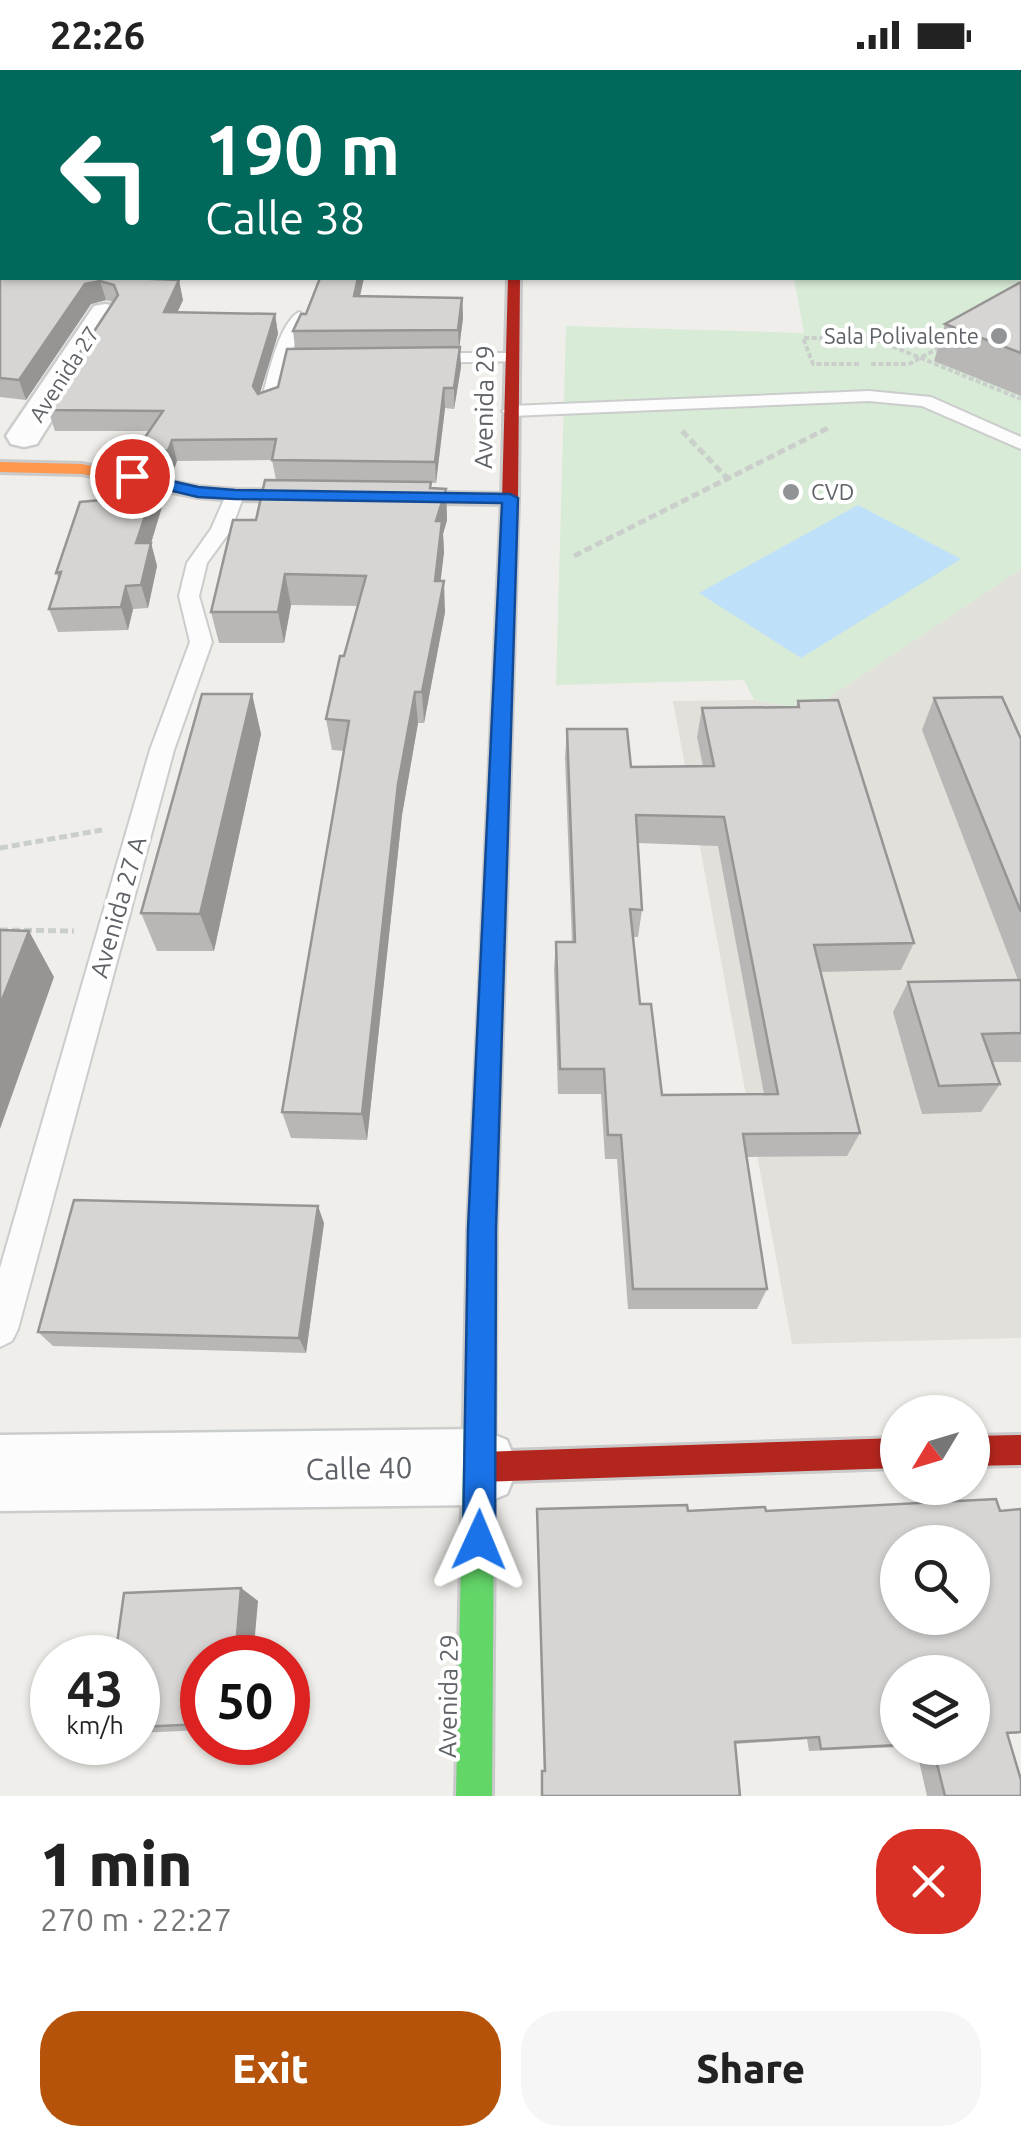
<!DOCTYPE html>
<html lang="en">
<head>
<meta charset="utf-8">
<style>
  :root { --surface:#fff; --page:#f6f6f6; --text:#222; --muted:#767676; --accent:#b45309 }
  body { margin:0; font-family:Ubuntu,sans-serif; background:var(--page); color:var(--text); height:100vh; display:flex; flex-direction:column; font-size:38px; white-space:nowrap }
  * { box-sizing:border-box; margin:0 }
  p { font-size:32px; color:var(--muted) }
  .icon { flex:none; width:55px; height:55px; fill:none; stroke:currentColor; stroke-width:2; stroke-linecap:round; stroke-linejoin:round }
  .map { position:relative; height:1726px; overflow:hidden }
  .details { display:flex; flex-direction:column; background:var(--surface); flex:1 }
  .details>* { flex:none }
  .hud { position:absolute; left:0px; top:0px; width:1022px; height:210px; box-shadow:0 2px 8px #0004; background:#00695c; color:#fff; overflow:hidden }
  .needle { width:65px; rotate:232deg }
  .fabs { position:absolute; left:880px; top:1325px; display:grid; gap:20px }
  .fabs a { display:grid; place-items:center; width:110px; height:110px; border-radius:50%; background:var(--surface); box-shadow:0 2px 8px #0004; font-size:50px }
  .speed { position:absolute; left:30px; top:1565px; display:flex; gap:20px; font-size:50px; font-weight:700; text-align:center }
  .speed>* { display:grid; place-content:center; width:130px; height:130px; border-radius:50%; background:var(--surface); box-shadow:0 2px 8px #0004; line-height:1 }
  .speed small { font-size:25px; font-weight:400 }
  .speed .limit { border:15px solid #d22; background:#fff; color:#111 }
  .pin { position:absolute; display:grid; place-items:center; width:85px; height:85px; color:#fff; margin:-42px; border:5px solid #fff; border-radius:50%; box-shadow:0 2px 10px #0007 }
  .me { position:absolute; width:110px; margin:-55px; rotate:1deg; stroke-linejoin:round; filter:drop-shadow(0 0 8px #0008) }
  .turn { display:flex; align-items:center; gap:35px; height:210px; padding:0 40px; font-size:45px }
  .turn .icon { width:130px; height:130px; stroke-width:2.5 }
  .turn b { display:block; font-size:70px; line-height:85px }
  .round { display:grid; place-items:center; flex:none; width:105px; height:105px; border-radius:40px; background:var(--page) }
  .headline { display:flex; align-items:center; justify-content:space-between; height:170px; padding:0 40px }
  h1 { font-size:60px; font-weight:800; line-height:75px }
  .button { display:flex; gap:20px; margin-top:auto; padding:20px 40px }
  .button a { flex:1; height:115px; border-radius:40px; background:var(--accent); color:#fff; font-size:40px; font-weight:800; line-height:115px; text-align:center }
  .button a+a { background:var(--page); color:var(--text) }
  .status { display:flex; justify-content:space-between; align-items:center; height:70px; padding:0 50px; background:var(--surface); direction:ltr }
  .status svg { height:28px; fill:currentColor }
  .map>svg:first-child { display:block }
</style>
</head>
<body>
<div class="status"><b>22:26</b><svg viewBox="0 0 49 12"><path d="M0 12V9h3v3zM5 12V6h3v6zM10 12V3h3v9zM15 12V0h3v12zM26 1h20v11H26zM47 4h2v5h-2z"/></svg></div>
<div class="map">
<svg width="1021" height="1726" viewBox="0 0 1021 1726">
  <rect width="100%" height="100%" fill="#efeeea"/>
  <polygon fill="#e2e0da" points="1021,499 1021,1268 792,1274 673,631 754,630 810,640"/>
  <polygon fill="#d8ebd6" points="1021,89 1021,499 810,640 754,630 744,610 556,615 566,256 804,263 794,208 1020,208"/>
  <polygon fill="#bfe0f9" points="858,435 961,489 801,588 699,523"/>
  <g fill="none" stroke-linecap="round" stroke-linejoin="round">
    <defs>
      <g id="lane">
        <rect x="453" y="0" width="10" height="2"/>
        <rect x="0" y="19" width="2" height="7"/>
        <path d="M299,242L307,247L288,290L278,337L263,341L260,337C266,314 278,253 299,242Z"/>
        <polygon points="511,283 517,285 517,291 423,293 415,288 423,283"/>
        <polygon points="869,321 931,327 1021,367 1021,379 922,336 869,331 511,346 502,341 511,336"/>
        <polygon points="235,419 244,425 231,460 207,493 199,526 212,572 174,680 18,1259 12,1271 0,1277 0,1198 150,680 190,572 179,526 187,493 211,459 226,425"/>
      </g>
      <g id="street">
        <rect x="1020" y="75" width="1" height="14"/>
        <polygon points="105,234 116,236 120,243 42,366 37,374 24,377 11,374 6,366 94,236"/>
        <polygon points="480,1359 507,1370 518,1397 507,1424 480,1435 0,1441 0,1365"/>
      </g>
      <g id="fast">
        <rect x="521" y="0" width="8" height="2"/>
        <polygon points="491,921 499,924 503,931 496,1159 492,1726 456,1726 468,1159 479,931 483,924"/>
      </g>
      <polygon id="slow" points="0,392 82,394 198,417 235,420 510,424 518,429 510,434 235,430 198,427 82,404 0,402"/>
      <g id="jam">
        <polygon points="508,208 520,208 518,429 503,931 499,938 491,941 483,938 479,931 502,429"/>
        <polygon points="1021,1365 1021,1395 972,1396 972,1366"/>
        <polygon points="898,1368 898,1398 480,1412 469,1408 465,1397 469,1386 480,1382"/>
      </g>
    </defs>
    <use href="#lane" stroke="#cbcccc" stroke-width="4"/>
    <use href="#street" stroke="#cbcccc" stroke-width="5"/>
    <use href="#fast" stroke="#cacacb" stroke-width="6"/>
    <use href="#slow" stroke="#cacacb" stroke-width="6"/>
    <use href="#jam" stroke="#cacacb" stroke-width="6"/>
    <g stroke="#cacfcc" stroke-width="4" stroke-dasharray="5 2.5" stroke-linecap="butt">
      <polyline points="859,294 813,294 803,268 872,268 1021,329"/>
      <polyline points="871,294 909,294 944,275"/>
    </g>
    <g stroke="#cacfcc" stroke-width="5" stroke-dasharray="8 4" stroke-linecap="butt">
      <polyline points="682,361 728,409"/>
      <polyline points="574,486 828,358"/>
      <polyline points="0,778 102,760"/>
      <polyline points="0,860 74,861"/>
    </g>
    <use href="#lane" fill="#fdfcfc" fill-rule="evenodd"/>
    <use href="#street" fill="#fdfcfc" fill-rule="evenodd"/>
    <use href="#fast" fill="#63d668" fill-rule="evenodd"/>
    <use href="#slow" fill="#ff974d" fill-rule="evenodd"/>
    <use href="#jam" fill="#b3261e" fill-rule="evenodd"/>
  </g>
  <g fill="#b8b7b5" fill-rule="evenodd">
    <polygon points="0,122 2,208 128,208 183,230 177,243 275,244 278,264 260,323 278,317 295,278 293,261 306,244 360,226 462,228 463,248 459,277 461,297 454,339 445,338 436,413 431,413 431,418 446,419 447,450 443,464 444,482 440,511 445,542 424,653 418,653 402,745 367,1070 291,1068 282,1042 344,681 332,680 326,649 357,536 291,535 284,573 219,573 211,542 276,410 272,390 177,391 173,402 145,397 139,376 149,361 55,361 48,340 113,232 106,230 91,234 26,330 0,327"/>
    <polygon points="1021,212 1021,326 934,291 945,254"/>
    <polygon points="164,430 151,473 157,496 148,538 133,539 128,560 58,562 49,539 59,510 56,503"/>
    <polygon points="252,624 261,664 214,881 157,881 141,843"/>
    <polygon points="934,628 1021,669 1021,992 992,992 1000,1014 981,1042 922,1044 893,942 908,912 1018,910 922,660"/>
    <path d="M798,631L914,873L901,900L821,902L860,1063L847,1086L746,1087L767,1219L757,1239H628L617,1089H605L601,1024H558L554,899L556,872H572L565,688L567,659L631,697L703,696L697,667L702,638L796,637ZM638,773L718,776L764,1024L662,1025L640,934L633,867H638L642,840Z"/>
    <polygon points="324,1153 306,1283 53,1276 38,1262"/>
    <polygon points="537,1439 766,1441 1000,1441 1021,1439 1021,1663 1008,1664 1021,1726 927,1726 916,1678 972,1678 898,1602 898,1677 809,1681 807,1669 735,1674 740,1726 541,1726 541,1702 544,1701"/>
    <polygon points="241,1518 258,1531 202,1588 202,1660 138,1663 138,1588"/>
  </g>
  <g fill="#969594">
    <polygon points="358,208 364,208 356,245 354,226"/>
    <polygon points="179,210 183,230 168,262 164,242"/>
    <polygon points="100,211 106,230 91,234 26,330 19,310 85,214"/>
    <polygon points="462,228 463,248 459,280 458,260"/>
    <polygon points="275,244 278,264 256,336 253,316"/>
    <polygon points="460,277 461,297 454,339 454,318"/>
    <polygon points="444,318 445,338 436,413 435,392"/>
    <polygon points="172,370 177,391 173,402 168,381"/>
    <polygon points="158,408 164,430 151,473 157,496 148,538 141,515 136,473"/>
    <polygon points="446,419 447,450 443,464 444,482 437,542 435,511 436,451"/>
    <polygon points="285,504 291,535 284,573 278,542"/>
    <polygon points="444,511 445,542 424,653 422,622"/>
    <polygon points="126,516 133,539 128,560 121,537"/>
    <polygon points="415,622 418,653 402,745 367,1070 362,1044 398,714"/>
    <polygon points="252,624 261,664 214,881 200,844"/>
    <polygon points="29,861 54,907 0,1059 0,935"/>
    <polygon points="318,1136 324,1153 306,1283 299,1268"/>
    <polygon points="241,1518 258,1531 253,1588 235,1588"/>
  </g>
  <g fill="#d6d5d3" stroke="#969594" stroke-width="2.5" fill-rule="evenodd">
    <polygon points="90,0 340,0 339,2 88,2"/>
    <polygon points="556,0 1021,0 1021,50 1020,2 556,2"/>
    <polygon points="2,119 2,208 128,208 179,210 164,242 275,244 253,316 258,324 278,317 287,279 460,277 454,318 444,318 435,392 272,390 276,369 172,370 168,381 139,376 163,341 48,340 56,319 118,225 114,215 100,211 85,214 19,310 0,308 0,122"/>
    <polygon points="320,208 358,208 354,226 462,228 458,260 293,261 301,244 306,244"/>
    <polygon points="1021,212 1021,283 945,254"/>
    <polygon points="121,400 158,408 136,473 151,473 141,515 126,516 121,537 49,539 61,502 56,503 80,432 101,430"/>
    <polygon points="265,410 431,412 430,418 446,419 436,451 442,451 435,511 444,511 422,622 415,622 398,714 362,1044 282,1042 349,651 326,649 340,586 344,586 366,506 285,504 278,542 211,542 233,450 256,450"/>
    <polygon points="202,624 252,624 200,844 141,843"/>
    <polygon points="1002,627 1021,669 1021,842 934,628"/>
    <path d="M838,630L914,873L814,875L860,1063L743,1064L767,1219H633L621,1065H608L604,999H560L556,872H575L567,659H627L631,697L714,696L702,638L799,637L798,631ZM636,745L724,747L778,1024L662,1025L651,934H640L630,839L642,840Z"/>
    <polygon points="0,860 29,861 0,935"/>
    <polygon points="1021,910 1021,963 982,964 1000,1014 939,1016 908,912"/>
    <polygon points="74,1130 318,1136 299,1268 38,1262"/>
    <path d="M996,1429L1000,1441L1021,1439V1662L1007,1663L1021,1710V1726H945L933,1678H972V1602H898V1675L821,1679L819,1667L735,1672L740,1726H542V1701H545L537,1439L687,1435L688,1441L765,1437L766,1441ZM898,1472H972V1548H898Z"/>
    <polygon points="241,1518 235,1588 202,1588 202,1654 138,1657 138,1588 115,1588 124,1523"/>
  </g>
  <polygon fill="#1a73e8" stroke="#114b97" stroke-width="2.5" points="132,402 198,417 235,420 510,424 518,428 496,1159 495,1470 490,1482 479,1486 467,1482 463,1470 468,1159 502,433 235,429 198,427 126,410 124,406"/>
  <g fill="#919496" stroke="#fff" stroke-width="4">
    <circle cx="999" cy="266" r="10"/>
    <circle cx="791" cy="422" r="10"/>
  </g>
  <g text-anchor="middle" stroke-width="8" stroke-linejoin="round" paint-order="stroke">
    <g font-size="22" fill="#5f6368" stroke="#fff" text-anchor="end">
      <text x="979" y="274">Sala Polivalente</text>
      <text x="811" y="430" text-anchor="start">CVD</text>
    </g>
    <g font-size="22" fill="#5f6368" stroke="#fff">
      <text transform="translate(64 304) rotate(-57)" y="8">Avenida 27</text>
    </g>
    <g font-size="25" fill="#5f6368" stroke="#fff">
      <text transform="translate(484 337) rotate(-89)" y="9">Avenida 29</text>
      <text transform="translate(118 837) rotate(-74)" y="9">Avenida 27 A</text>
      <text transform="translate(448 1626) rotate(-89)" y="9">Avenida 29</text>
    </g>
    <g font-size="30" fill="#5f6368" stroke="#fff">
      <text transform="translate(359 1399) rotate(-1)" y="10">Calle 40</text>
    </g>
  </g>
</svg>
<div class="fabs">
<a><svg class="needle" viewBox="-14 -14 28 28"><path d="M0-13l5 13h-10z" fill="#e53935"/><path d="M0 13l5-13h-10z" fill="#767676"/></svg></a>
<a><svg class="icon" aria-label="search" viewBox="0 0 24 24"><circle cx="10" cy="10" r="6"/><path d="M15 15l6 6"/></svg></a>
<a><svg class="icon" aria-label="layers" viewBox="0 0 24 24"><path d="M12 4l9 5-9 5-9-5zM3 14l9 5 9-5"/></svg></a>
</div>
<div class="speed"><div>43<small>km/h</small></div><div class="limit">50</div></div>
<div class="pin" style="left:132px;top:406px;background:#d93025"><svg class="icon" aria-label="arrive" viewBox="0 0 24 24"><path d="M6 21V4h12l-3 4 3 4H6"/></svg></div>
<svg class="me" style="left:479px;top:1470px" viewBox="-20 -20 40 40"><path d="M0-17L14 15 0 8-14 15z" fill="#1a73e8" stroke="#fff" stroke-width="4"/></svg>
<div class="hud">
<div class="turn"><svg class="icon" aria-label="left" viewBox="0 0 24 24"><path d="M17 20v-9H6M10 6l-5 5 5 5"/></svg><div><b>190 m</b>Calle 38</div></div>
</div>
</div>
<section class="details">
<div class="headline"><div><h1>1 min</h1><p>270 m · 22:27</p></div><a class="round" style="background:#d93025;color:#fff"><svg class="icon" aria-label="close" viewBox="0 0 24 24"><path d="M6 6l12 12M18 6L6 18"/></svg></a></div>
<div class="button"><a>Exit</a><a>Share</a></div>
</section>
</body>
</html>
